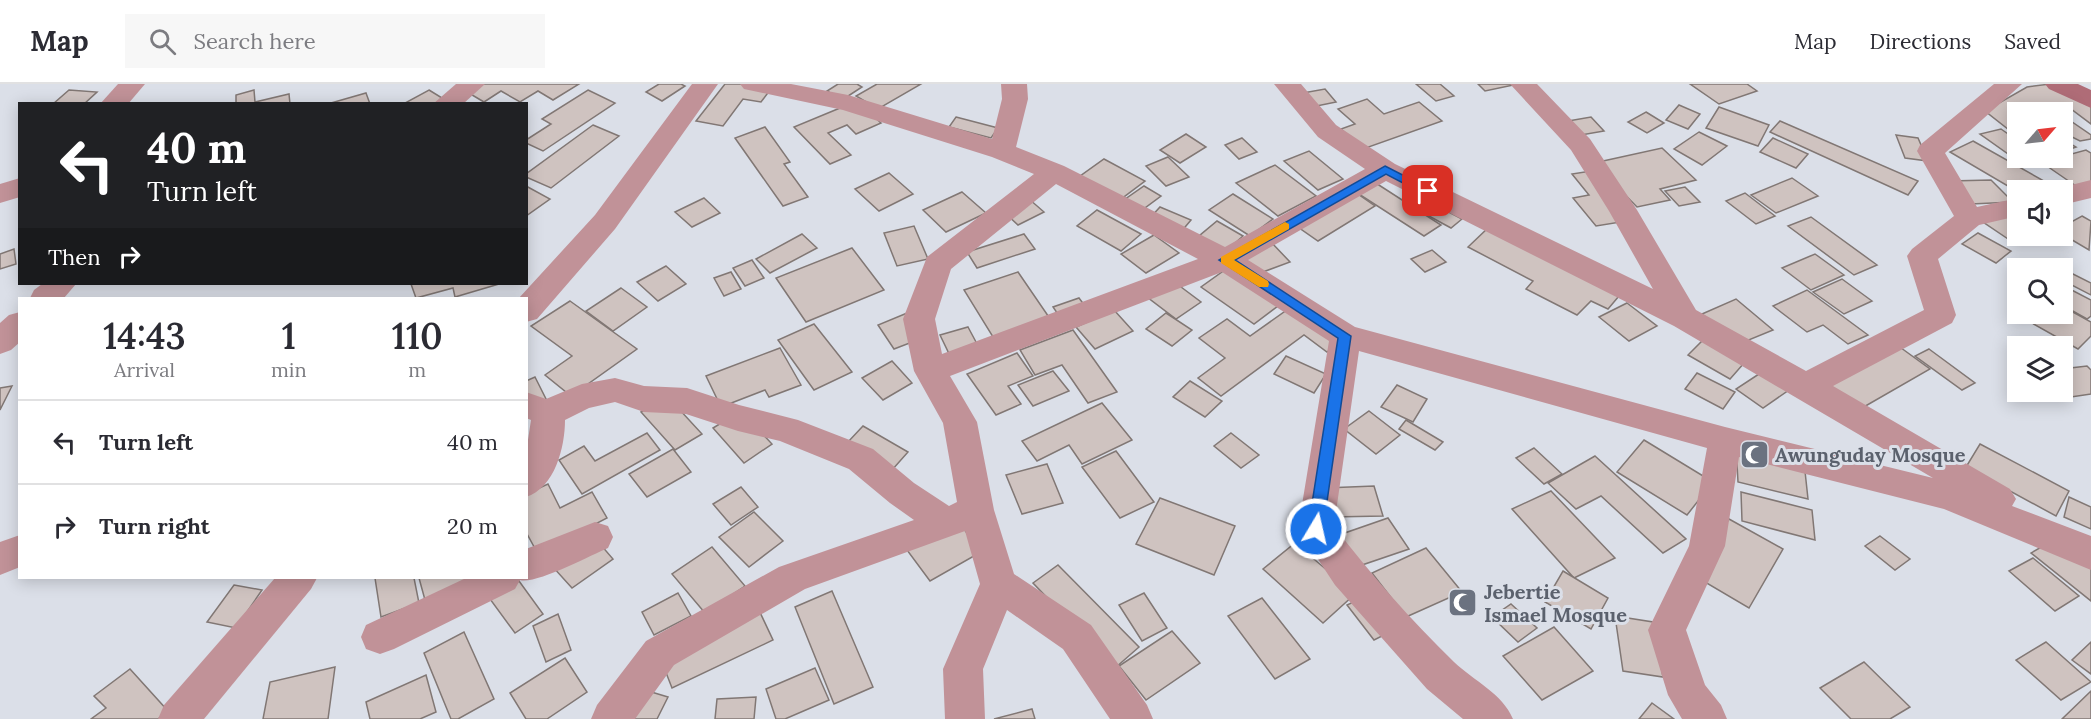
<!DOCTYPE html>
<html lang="en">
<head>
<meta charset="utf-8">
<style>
  :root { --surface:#fff; --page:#f7f7f7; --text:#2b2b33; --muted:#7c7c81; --line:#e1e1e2 }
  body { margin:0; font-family:Lora,serif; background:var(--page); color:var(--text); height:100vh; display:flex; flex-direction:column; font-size:22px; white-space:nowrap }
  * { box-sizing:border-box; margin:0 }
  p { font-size:20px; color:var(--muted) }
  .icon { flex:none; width:33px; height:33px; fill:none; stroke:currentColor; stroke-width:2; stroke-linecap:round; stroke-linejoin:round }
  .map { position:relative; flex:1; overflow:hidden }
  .drawer { position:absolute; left:18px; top:213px; width:510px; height:282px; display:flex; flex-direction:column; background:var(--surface); border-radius:0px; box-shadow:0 3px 15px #0003 }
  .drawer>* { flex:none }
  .guide { position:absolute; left:18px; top:18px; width:510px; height:183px; border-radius:0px; box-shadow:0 3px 15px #0003; background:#202124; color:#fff; overflow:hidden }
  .needle { width:39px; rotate:62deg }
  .controls { position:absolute; left:2007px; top:18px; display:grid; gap:12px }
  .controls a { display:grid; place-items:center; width:66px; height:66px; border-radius:0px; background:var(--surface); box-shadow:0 3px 15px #0003; font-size:30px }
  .pin { position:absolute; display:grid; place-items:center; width:51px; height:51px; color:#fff; margin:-26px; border-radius:12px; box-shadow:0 3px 9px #0006 }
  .me { position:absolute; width:66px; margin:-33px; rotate:9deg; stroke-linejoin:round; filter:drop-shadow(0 0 4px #0008) }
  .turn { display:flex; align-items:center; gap:21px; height:126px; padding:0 30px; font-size:27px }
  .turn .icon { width:78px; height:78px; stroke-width:2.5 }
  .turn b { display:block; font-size:42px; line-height:51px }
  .then { display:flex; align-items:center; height:57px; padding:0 30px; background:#0003; gap:12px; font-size:22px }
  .eta { display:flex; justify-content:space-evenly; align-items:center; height:102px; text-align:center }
  .eta b { font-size:36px; font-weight:600; line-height:42px }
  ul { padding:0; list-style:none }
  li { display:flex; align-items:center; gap:18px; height:84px; padding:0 30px; border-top:2px solid var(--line) }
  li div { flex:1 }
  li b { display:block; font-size:22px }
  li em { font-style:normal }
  header { display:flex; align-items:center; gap:36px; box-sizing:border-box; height:84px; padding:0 30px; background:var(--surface); border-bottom:2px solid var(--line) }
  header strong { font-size:28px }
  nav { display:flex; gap:33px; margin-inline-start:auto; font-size:21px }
  .search { width:420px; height:54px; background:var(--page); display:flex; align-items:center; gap:15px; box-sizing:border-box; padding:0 21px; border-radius:0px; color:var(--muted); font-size:22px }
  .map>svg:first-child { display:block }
</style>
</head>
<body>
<header>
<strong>Map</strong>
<div class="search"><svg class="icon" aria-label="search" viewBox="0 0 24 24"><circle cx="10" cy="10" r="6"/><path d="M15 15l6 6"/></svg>Search here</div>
<nav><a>Map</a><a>Directions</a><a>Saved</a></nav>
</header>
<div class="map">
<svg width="2091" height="635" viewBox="0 0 2091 635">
  <rect width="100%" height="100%" fill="#dbdfe8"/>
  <g fill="#cfc3c0" stroke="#817774" stroke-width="1.5">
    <polygon points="471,0 579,0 553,16 538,7 520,18 501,7 484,18 462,5"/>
    <polygon points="659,0 681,0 685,2 662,17 646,8"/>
    <polygon points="725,0 760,0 773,2 761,18 743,15 723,42 696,37"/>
    <polygon points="838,0 857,0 862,3 842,16 827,7"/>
    <polygon points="877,0 921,0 878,25 856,12"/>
    <polygon points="1416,0 1440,0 1454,12 1436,17"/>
    <polygon points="1478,0 1518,0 1485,7"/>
    <polygon points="1690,0 1747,0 1757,7 1719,20"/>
    <polygon points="2050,0 2091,20 2091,40 2063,19 2045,22 2057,28 2018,28 2018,53 1985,27 2027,3"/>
    <polygon points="1325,5 1336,18 1307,24 1297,10"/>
    <polygon points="69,6 97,8 84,20 53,20"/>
    <polygon points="254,6 255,18 289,10 290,20 236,20 236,11"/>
    <polygon points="429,6 447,17 443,20 405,19"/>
    <polygon points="588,6 615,19 543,67 526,59 526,56 551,40 542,35"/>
    <polygon points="366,9 370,20 331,19"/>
    <polygon points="1367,15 1384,30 1419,18 1442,37 1363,65 1341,45 1355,40 1338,25"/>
    <polygon points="857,17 881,39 856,50 847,41 828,49 851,71 830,80 794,43"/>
    <polygon points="1679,21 1700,30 1688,45 1666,36"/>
    <polygon points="1719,23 1769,41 1758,62 1706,44"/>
    <polygon points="1646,28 1664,39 1647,49 1628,38"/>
    <polygon points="2062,31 2091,51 2091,55 2080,57 2062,48"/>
    <polygon points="956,33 998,44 991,54 949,43"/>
    <polygon points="1591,33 1604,47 1581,51 1568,37"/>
    <polygon points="1780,37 1918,97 1908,111 1770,48"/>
    <polygon points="593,41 619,52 551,104 526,93 526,90"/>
    <polygon points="765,43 790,78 784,80 808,113 783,122 735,54"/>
    <polygon points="2001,45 2018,57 2018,74 2041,74 2046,77 2086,66 2091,69 2091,98 2076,102 2041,78 2025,82 1980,50"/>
    <polygon points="1699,48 1727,62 1702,81 1674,65"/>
    <polygon points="1186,50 1206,63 1180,79 1160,66"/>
    <polygon points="1896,51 1918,54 1928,77 1905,74"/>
    <polygon points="1242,54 1257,68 1239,75 1225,61"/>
    <polygon points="1773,54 1808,70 1796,84 1760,68"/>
    <polygon points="2062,55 2076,63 2062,68"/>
    <polygon points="1973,57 2051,101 2042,106 2018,108 1950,68"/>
    <polygon points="1662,64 1696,96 1660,105 1670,116 1637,123 1594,79"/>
    <polygon points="1309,67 1343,95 1318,106 1284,77"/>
    <polygon points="1168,73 1189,93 1166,102 1146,82"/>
    <polygon points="1104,75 1145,97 1117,118 1076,95"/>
    <polygon points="1275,81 1316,112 1278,132 1236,99"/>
    <polygon points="1591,87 1633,136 1596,142 1573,114 1589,111 1572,90"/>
    <polygon points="889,89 913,110 879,127 855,105"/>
    <polygon points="1368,94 1441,141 1424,152 1351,105"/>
    <polygon points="1792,94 1818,112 1776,129 1751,111"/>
    <polygon points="1991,96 2013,118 1971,120 1950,97"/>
    <polygon points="526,102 550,115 526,132"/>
    <polygon points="1144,102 1161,112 1138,129 1121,118"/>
    <polygon points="1685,103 1700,118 1679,122 1665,107"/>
    <polygon points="1352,106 1375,122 1318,157 1295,141"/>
    <polygon points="962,108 986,129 946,148 923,126"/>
    <polygon points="1745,109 1775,132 1756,140 1726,117"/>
    <polygon points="1233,110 1273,135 1250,152 1209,126"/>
    <polygon points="704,114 720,129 692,143 675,128"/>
    <polygon points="1029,115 1044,128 1018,141 1003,127"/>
    <polygon points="1426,116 1462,135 1451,144 1416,125"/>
    <polygon points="1160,123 1191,136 1180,149 1149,135"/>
    <polygon points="1097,126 1141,150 1121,167 1077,142"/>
    <polygon points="2018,130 2018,152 2041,152 2017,161 1983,138"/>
    <polygon points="2082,132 2091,137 2089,166 2062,150 2062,143"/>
    <polygon points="1811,133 1877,181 1854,191 1788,142"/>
    <polygon points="1217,137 1243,152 1226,167 1199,152"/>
    <polygon points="914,142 928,175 897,182 884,149"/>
    <polygon points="1488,144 1619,212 1608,225 1591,217 1577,231 1526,205 1533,197 1468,163"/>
    <polygon points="1978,149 2011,167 1996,179 1962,160"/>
    <polygon points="802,150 817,164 770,189 756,175"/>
    <polygon points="1024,150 1035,165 977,184 967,168"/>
    <polygon points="1154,151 1179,169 1146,189 1121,170"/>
    <polygon points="1271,158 1290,178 1252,192 1233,171"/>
    <polygon points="852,164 884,206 806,238 776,194"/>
    <polygon points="14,165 16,180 0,185 0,170"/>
    <polygon points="1432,166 1446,178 1425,188 1411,175"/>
    <polygon points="1815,170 1844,191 1811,206 1782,184"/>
    <polygon points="752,176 764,194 745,202 733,184"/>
    <polygon points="666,182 686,200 658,217 637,198"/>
    <polygon points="1229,183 1282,219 1254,240 1201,203"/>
    <polygon points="2067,187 2091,199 2091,211 2062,196 2062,192"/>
    <polygon points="731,188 741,205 724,212 714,194"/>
    <polygon points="1018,188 1055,242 993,253 964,206"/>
    <polygon points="1842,195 1872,217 1844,230 1813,208"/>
    <polygon points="1173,197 1201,218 1176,235 1147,213"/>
    <polygon points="411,200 499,200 455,213 453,204 416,214"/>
    <polygon points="2062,201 2091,216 2091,232 2087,235 2062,221"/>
    <polygon points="621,204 647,223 613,247 586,227"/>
    <polygon points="1807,206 1868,251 1848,260 1823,241 1807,248 1773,222"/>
    <polygon points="1079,214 1091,230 1064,239 1053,223"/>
    <polygon points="1736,215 1773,246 1739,260 1702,230"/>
    <polygon points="570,217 637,265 571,312 545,291 572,272 531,242"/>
    <polygon points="1627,219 1657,242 1629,257 1599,233"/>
    <polygon points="1294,221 1343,256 1327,268 1304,251 1221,312 1198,294 1225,274 1199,254 1227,235 1250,252"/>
    <polygon points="2062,222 2091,238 2091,252 2078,265 2030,238 2040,230 2062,230"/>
    <polygon points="1114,226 1133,247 1095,265 1076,243"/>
    <polygon points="912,227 928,252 894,265 878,241"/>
    <polygon points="1166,229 1192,246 1172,262 1146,245"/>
    <polygon points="814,240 852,288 814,306 778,256"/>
    <polygon points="968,243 984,273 955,282 940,251"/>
    <polygon points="1073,246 1117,308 1088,319 1062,281 1035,291 1020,266"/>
    <polygon points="1704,255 1745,278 1730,295 1688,271"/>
    <polygon points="1897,261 1930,285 1855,328 1821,302"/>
    <polygon points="780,264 801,301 769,313 765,306 721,323 706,292"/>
    <polygon points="1929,265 1975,299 1962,306 1915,272"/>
    <polygon points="1017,269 1033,292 1008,302 1021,320 996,331 967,290"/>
    <polygon points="1286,272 1326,290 1314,309 1274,290"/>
    <polygon points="892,277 912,299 883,316 862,294"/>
    <polygon points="2087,282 2091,286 2091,310 2071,313 2062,304 2062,285"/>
    <polygon points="1053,287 1069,307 1033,322 1018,301"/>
    <polygon points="1762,288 1789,306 1763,324 1736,305"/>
    <polygon points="1697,289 1735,308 1723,325 1685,305"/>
    <polygon points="535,293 549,321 526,331 526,297"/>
    <polygon points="1190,297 1222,317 1205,333 1173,313"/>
    <polygon points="1397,301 1427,315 1413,338 1381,323"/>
    <polygon points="12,302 0,326 0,304"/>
    <polygon points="667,312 702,350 675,366 641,328"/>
    <polygon points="1102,319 1132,356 1082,380 1069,361 1037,377 1022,357"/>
    <polygon points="741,327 772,360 744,379 713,344"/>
    <polygon points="1369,327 1400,351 1376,370 1344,345"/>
    <polygon points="1406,336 1443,358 1435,366 1399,345"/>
    <polygon points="863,342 908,368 892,386 847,359"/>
    <polygon points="647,349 660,366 582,410 559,376 584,362 595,377"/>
    <polygon points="1231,349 1259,371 1241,384 1214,362"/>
    <polygon points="1644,356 1713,398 1687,431 1617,388"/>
    <polygon points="1980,360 2069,407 2056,432 1966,383"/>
    <polygon points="1736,361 1804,378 1808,415 1738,398"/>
    <polygon points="1534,364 1562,390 1544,400 1516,374"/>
    <polygon points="673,365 691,388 647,413 629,390"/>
    <polygon points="1116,367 1154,418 1120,434 1082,383"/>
    <polygon points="1595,372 1686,455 1663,469 1601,412 1576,425 1548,399"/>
    <polygon points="1047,380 1063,419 1022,430 1006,391"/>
    <polygon points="548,400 560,424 592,408 607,434 538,470 526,448 526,410"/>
    <polygon points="1374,402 1383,432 1331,433 1325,404"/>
    <polygon points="741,403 758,423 731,441 713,420"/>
    <polygon points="1551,407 1615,474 1574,494 1512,425"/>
    <polygon points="1741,408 1812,426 1815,456 1742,437"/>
    <polygon points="2069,413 2091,423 2091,445 2064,433"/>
    <polygon points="1160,414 1235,442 1214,491 1136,460"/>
    <polygon points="754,428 783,457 749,483 719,453"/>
    <polygon points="1388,434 1409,465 1359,482 1339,451"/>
    <polygon points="1729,435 1783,465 1749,524 1693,491"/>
    <polygon points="958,437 981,468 930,497 907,466"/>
    <polygon points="2064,450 2091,471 2091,517 2031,469"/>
    <polygon points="1880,452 1910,475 1895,486 1865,462"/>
    <polygon points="594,453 613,475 572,504 552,482"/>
    <polygon points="1295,459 1355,510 1323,539 1263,485"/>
    <polygon points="712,463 745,502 705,529 672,490"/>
    <polygon points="1426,464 1462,508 1406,533 1372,489"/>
    <polygon points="2033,474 2079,512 2055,527 2009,487"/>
    <polygon points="1058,481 1139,563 1115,584 1033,499"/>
    <polygon points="1563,487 1608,514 1591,545 1545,518"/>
    <polygon points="375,494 414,494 419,519 381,533"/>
    <polygon points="419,494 480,494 425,516"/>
    <polygon points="519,497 543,530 515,549 490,515"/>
    <polygon points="234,501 262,506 236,544 207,538"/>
    <polygon points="832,507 873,603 834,620 795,523"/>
    <polygon points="678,509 691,532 654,551 642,528"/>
    <polygon points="1144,509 1167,544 1142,557 1119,521"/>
    <polygon points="1262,514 1310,575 1275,595 1228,532"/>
    <polygon points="1362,514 1388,549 1374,556 1347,521"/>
    <polygon points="1511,520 1537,544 1518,558 1492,533"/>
    <polygon points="757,522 773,556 672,604 658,568"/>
    <polygon points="558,530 571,566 546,578 533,542"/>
    <polygon points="1615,532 1653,538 1663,593 1623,587"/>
    <polygon points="1554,543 1593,587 1542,616 1503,572"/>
    <polygon points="1172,547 1200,579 1146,616 1119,582"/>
    <polygon points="464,548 494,615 458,635 451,635 424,569"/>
    <polygon points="2046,558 2091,598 2061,616 2016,576"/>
    <polygon points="2091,558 2091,590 2072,576"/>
    <polygon points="565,574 587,608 547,635 526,635 510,609"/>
    <polygon points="1864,578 1910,623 1890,635 1851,635 1820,604"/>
    <polygon points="335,583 328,635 263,635 270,598"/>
    <polygon points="815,584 829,616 785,635 776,635 766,605"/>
    <polygon points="130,585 168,627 158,635 91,635 106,624 94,612"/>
    <polygon points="426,591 436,628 420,635 370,635 366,618"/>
    <polygon points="638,604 668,613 657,635 621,635"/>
    <polygon points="2091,607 2091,635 2062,635"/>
    <polygon points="756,613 754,635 715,635 717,615"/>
    <polygon points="1652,619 1674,635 1639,635"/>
    <polygon points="1032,625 1035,635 994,635"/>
  </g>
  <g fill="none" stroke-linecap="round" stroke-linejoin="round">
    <g fill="#c19298" fill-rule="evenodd">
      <polygon points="118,0 145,0 128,20 100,20"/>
      <polygon points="456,0 485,0 463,20 433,20"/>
      <polygon points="692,0 718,0 615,145 537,235 526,238 526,214 519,214 595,131"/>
      <path d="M740,0H791L848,11L992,55L1002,15L1001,0H1027L1028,15L1016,63L1064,82L1225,163L1365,85L1318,53L1274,0H1301L1336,41L1395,80L1653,205L1609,127L1571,66L1510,0H1537L1590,55L1637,126L1696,226L1806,287L1924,226L1907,172L1912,165L1954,132L1917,67L1920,61L1994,0H2022L1945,69L1977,123L2018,114V132L1979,141L1938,175L1956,231L1952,239L1833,302L2010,405L2016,415L2012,422L2091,452V486L1944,425L1739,373L1725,462L1686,546L1705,601L1721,621L1727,635H1682L1668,611L1648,546L1689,462L1707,364L1359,267L1334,442C1370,490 1411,536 1454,578C1474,597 1502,609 1513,635H1463L1427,605L1335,501L1298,445L1329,257L1222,188L950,292L977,338L994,426L1014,490L1091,541L1147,621L1153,635H1110L1063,565L1007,526L983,585L985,635H945L943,585L980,500L965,447L805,505L674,581L635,635H591L597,621L646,557L779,483L914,436L890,419L849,385L780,357L738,347L686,330L644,328L615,318L589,324L565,336C565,363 555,404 526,413V369L531,336L526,334V308L546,315L582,300L615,294L644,302L687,304L739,321L798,336L873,365L914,399L949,422L957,418L943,339L914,287L903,235L927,173L1034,90L992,73L843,26L744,5ZM1386,97L1674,242L1933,394L1725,343L1355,243L1248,176ZM1056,100L1198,175L942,270L935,235L951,185Z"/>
      <polygon points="20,94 20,113 0,119 0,100"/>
      <polygon points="2091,96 2091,114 2062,121 2062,106 2051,106"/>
      <polygon points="42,200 76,200 64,214 30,214 34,206"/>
      <polygon points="20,228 20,258 11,266 0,270 0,239 9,231"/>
      <path d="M595,438L608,442L613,453L608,464C591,471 535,501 520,496L515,505L394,565L380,570L366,565L361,553L366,541L466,494H526V465Z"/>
      <polygon points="20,451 20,483 0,491 0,458"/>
      <polygon points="275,494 317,494 311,505 204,635 158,635 164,621"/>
    </g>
    <polygon fill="#af6c77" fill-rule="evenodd" points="2045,0 2078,0 2091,6 2091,24 2049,5"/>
  </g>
  <polygon fill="#1a73e8" stroke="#114b97" stroke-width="1.5" points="1385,82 1434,107 1428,111 1424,110 1386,90 1235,176 1351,252 1323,445 1321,449 1316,451 1311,449 1308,445 1338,254 1219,176"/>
  <polygon fill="#f59e0b" points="1285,138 1289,140 1289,145 1234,176 1268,197 1269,200 1268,203 1259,203 1221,179 1221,173"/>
  <defs>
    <symbol id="mosque-square" viewBox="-11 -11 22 22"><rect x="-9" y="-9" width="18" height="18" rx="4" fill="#6b7280" stroke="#dbdfe8"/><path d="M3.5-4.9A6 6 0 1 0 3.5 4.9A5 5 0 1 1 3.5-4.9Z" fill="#fff"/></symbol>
  </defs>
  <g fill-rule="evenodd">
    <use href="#mosque-square" x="1738" y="354" width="33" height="33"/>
    <use href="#mosque-square" x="1446" y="502" width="33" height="33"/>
  </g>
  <g text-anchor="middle" stroke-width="6" stroke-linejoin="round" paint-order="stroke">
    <g font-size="20" font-weight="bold" fill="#5b616d" stroke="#dbdfe8" text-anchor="start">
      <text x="1775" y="378">Awunguday Mosque</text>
      <text x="1484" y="515">Jebertie<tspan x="1484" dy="23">Ismael Mosque</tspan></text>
    </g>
  </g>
</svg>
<div class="controls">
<a><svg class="needle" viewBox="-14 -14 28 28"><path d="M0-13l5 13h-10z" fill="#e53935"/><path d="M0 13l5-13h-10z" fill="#7c7c81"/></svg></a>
<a><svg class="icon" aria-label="sound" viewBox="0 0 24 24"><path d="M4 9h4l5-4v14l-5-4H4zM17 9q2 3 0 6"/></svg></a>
<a><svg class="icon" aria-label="search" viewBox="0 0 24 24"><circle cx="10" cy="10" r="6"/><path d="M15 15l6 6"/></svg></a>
<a><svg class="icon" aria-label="layers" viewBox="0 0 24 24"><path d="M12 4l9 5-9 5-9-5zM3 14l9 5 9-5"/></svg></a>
</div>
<div class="pin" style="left:1428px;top:107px;background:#d93025"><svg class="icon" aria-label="arrive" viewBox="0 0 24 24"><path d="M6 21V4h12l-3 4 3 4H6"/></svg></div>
<svg class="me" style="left:1316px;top:445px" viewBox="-20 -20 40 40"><circle r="17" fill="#1a73e8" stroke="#fff" stroke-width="3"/><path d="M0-11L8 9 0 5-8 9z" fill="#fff"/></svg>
<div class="guide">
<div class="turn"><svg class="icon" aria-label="left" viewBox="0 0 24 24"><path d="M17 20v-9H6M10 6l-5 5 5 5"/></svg><div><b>40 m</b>Turn left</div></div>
<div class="then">Then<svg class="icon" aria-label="right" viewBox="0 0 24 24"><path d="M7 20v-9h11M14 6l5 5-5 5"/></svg></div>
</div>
<section class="drawer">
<div class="eta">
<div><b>14:43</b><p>Arrival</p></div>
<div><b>1</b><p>min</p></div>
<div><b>110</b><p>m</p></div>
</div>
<ul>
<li><svg class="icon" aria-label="left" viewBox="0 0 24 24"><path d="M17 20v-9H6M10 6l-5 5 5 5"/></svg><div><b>Turn left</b></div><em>40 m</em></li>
<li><svg class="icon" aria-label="right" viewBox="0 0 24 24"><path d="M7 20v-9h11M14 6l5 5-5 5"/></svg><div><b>Turn right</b></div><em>20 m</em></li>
</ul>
</section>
</div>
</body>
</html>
